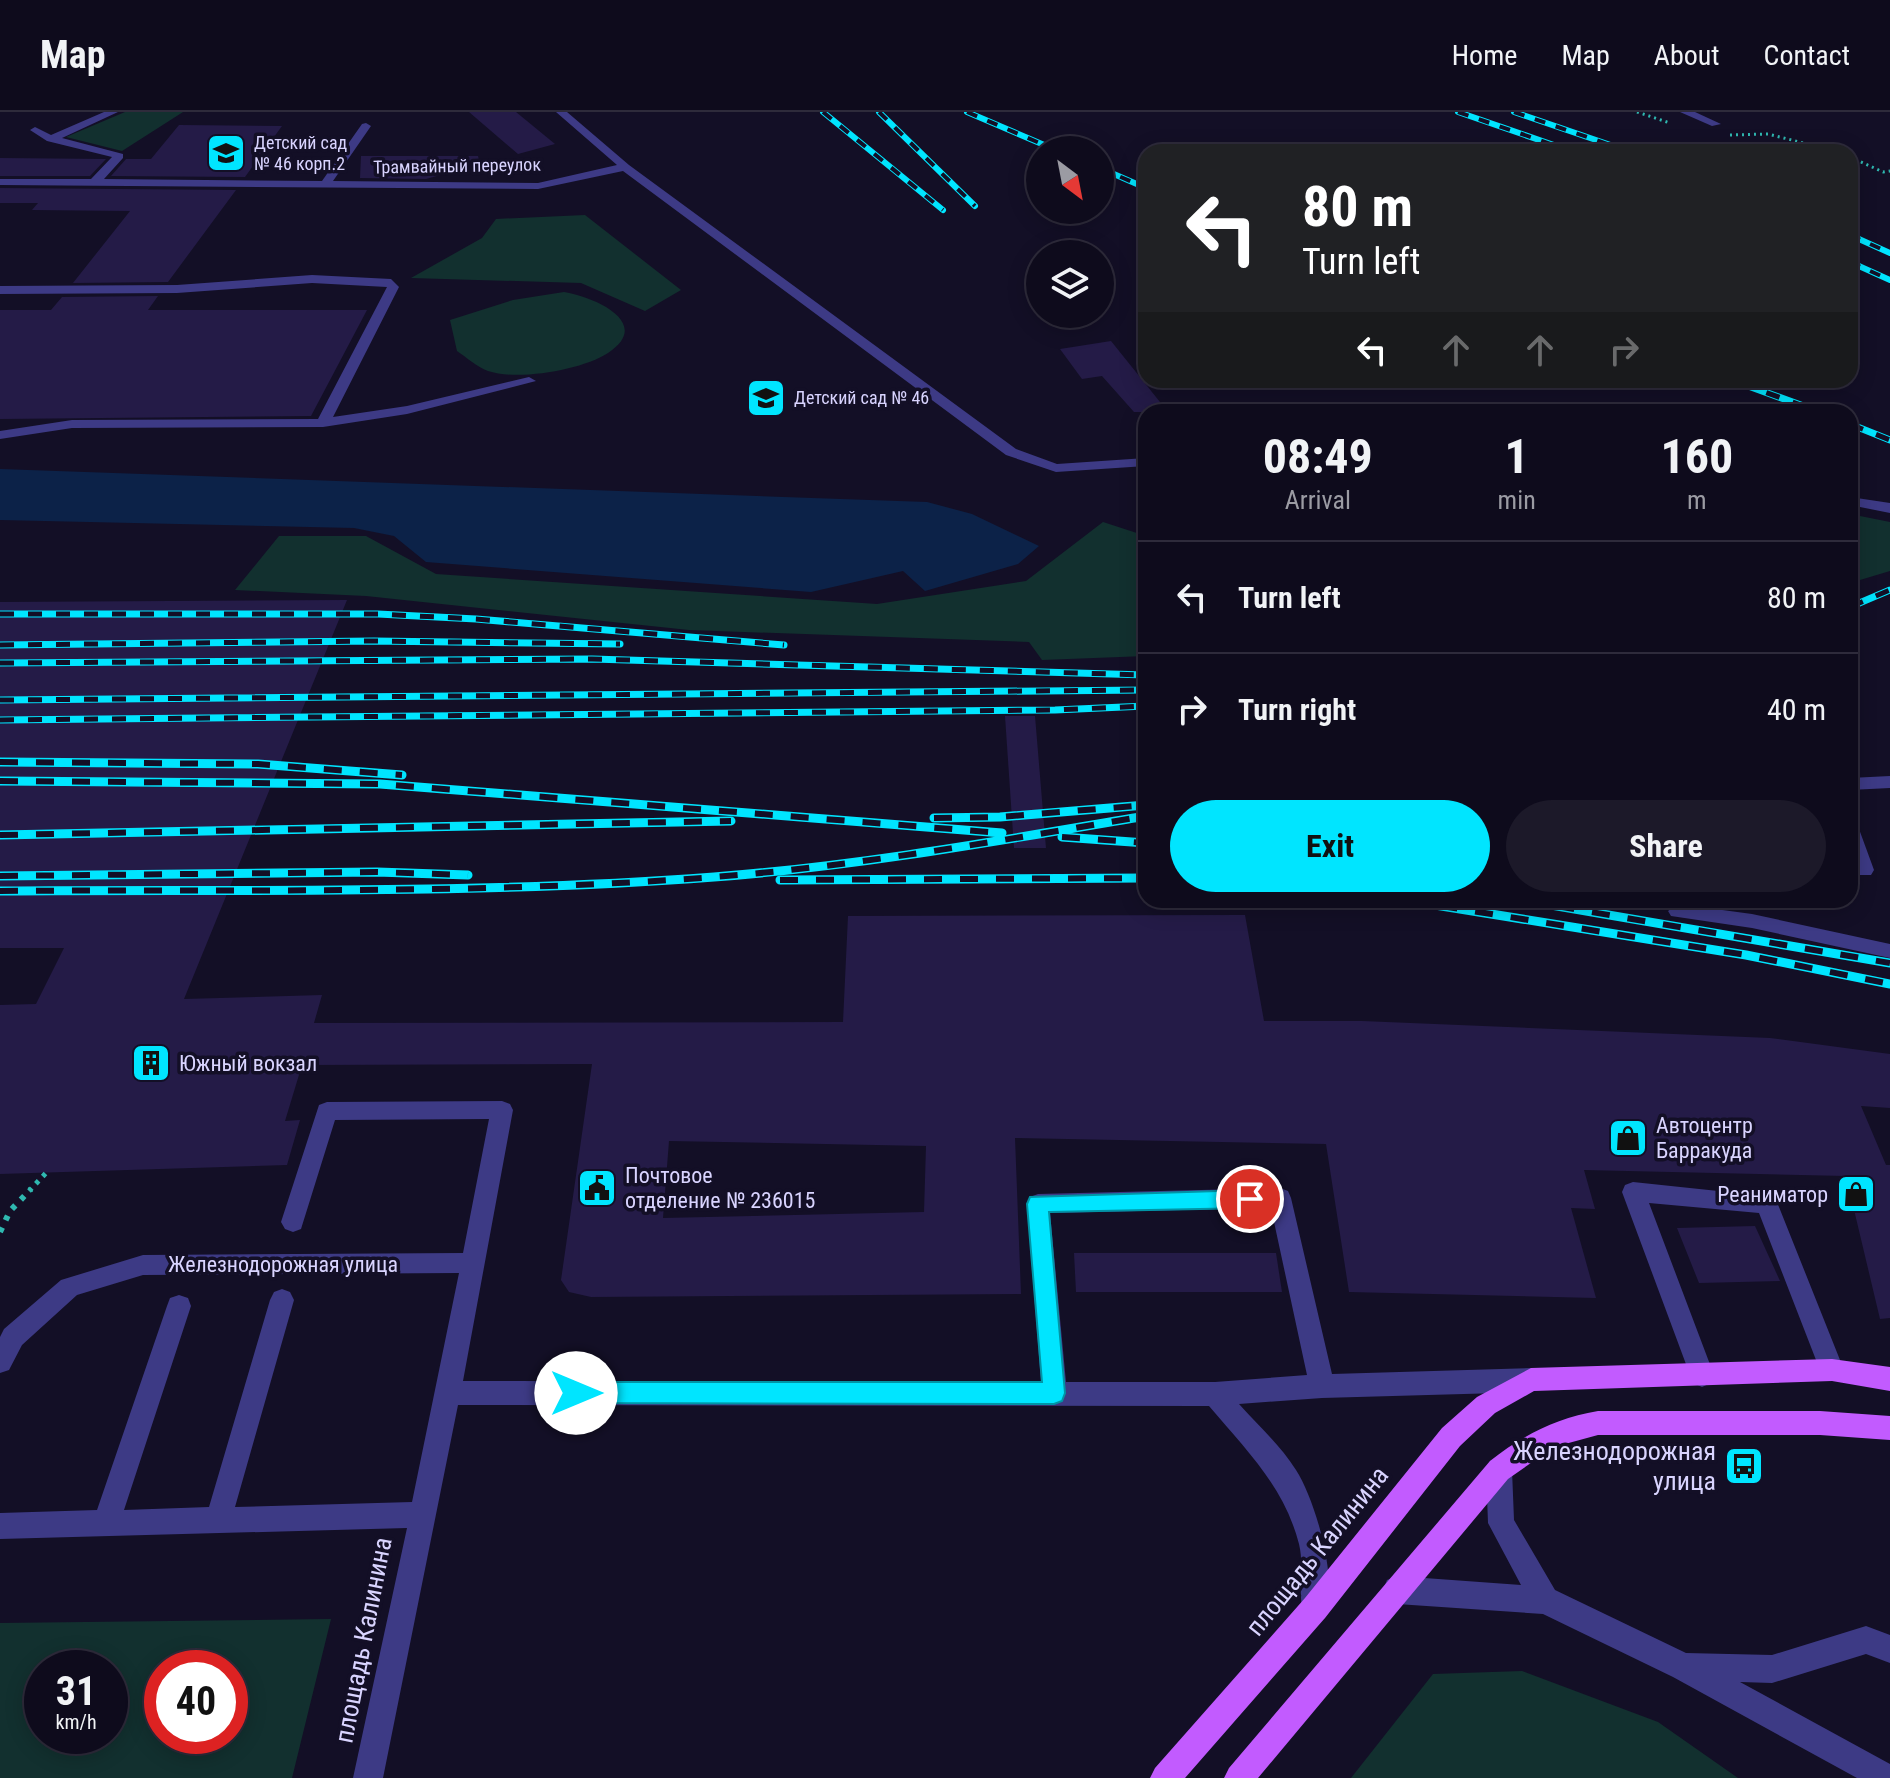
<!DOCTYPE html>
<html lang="en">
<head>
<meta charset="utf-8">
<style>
  :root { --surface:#0e0b1c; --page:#1c1929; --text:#f1f3f6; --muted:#9b9ba3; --line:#2e2b3b; --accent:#00e5ff }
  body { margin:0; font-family:"Roboto Condensed",sans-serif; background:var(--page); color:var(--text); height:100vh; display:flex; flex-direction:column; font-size:30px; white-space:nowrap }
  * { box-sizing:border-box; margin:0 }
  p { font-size:26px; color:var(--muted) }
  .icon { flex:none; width:44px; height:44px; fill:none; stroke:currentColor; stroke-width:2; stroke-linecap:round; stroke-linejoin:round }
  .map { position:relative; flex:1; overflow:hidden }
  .sheet { position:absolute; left:1138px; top:292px; width:720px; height:504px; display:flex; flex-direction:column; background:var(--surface); border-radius:24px; box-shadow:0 4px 20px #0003,0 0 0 2px var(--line) }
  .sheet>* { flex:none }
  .guide { position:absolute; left:1138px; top:32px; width:720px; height:244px; border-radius:24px; box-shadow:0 4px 20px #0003,0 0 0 2px var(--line); background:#202124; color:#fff; overflow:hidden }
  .needle { width:52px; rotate:148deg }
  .controls { position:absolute; left:1026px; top:24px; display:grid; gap:16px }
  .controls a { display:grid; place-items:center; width:88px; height:88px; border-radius:50%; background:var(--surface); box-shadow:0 4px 20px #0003,0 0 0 2px var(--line); font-size:40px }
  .speed { position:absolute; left:24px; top:1538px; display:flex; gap:16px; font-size:40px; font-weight:700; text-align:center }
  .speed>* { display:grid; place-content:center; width:104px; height:104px; border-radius:50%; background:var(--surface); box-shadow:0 4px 20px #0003,0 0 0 2px var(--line); line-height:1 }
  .speed small { font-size:20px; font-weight:400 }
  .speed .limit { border:12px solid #d22; background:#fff; color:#111 }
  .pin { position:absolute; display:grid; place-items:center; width:68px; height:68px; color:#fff; margin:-34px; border:4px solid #fff; border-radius:50%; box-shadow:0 2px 8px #0007 }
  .me { position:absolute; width:88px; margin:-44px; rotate:90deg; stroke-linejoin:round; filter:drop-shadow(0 0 6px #0008) }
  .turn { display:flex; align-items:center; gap:28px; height:168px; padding:0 32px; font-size:36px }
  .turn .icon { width:104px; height:104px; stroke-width:2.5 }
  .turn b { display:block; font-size:56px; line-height:68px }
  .lanes { display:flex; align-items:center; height:76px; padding:0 32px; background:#0003; justify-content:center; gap:40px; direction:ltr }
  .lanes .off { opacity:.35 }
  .eta { display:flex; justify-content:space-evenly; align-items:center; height:136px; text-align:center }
  .eta b { font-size:48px; font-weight:700; line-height:56px }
  .action { display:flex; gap:16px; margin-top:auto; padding:16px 32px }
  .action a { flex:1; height:92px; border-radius:48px; background:var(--accent); color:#111; font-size:32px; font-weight:700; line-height:92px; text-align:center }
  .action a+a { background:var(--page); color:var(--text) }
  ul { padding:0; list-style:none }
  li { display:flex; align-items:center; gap:24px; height:112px; padding:0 32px; border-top:2px solid var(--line) }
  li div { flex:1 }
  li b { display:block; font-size:30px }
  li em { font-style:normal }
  header { display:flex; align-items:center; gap:48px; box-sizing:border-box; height:112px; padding:0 40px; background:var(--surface); border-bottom:2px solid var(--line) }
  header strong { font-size:38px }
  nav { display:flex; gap:44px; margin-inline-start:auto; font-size:28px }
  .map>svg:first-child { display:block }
</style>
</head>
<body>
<header>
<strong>Map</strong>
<nav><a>Home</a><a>Map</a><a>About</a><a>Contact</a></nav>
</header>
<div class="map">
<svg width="1890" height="1666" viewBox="0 0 1890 1666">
  <rect width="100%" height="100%" fill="#130f26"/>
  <g fill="#12302f" fill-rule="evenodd">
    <polygon points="125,0 183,0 122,39 66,25"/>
    <polygon points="585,103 681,178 645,199 581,171 411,166 482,126 496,107"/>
    <path d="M564,180C591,184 655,210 608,241C582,258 518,269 488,259C477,255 466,245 457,239L450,208L513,188Z"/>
    <polygon points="1850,402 1890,410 1890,459 1850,471"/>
    <polygon points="1103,410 1146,424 1146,544 1042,548 1029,530 689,518 366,484 235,478 279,424 366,424 436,462 877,492 1026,469"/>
    <path d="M331,1507L292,1666H0V1511ZM110,1556V1624H42V1556ZM230,1556V1624H162V1556Z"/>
    <polygon points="1522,1559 1658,1610 1738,1666 1351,1666 1433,1562"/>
  </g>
  <polygon fill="#0c2248" points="0,357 927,390 972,402 1039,434 1018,452 925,479 903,459 811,480 426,450 394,424 354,416 0,408"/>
  <g fill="#241b47" fill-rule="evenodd">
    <polygon points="469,0 516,0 555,32 518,42"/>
    <polygon points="179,13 282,14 245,65 111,64 126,47 151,47"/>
    <polygon points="361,44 478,44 480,52 426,67 360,66"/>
    <polygon points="0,46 106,47 90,64 0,64"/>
    <polygon points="0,76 236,78 168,170 73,171 130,99 32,98 38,91 0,91"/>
    <polygon points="158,184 148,198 367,198 311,304 0,307 0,198 51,198 62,185"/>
    <polygon points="1111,229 1168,300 1134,300 1102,264 1082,267 1060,237"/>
    <path d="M347,488L184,887L322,883L314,911L843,910L848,804L1245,803L1264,909H1362L1770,926L1890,942V996L1861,994L1886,1053H1890V1206L1880,1207L1846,1064L1584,1058L1595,1097L1571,1096L1596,1186L1349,1180L1326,1032L1015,1026L1021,1182L591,1185L569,1180L561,1168L592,952L302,953L285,1009L300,1008L287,1053L0,1062V893L36,892L64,836H0V490ZM669,1029L926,1034L924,1100L663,1106Z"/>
    <polygon points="1005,604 1035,604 1046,736 1014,736"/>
    <polygon points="1755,1114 1780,1169 1699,1171 1677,1116"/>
    <polygon points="1074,1141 1276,1141 1282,1180 1076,1180"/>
  </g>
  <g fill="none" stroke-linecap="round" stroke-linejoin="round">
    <g stroke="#2fb8b0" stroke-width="3" stroke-dasharray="2 4" stroke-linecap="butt">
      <polyline points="1637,0 1670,11"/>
      <polyline points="1730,23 1768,22 1839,40"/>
      <polyline points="1850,45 1883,60 1890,59"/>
    </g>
    <polyline stroke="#2fb8b0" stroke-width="5" stroke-dasharray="4 6" stroke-linecap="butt" points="29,1079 46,1061"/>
    <polyline stroke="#2fb8b0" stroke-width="6" stroke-dasharray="5 8" stroke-linecap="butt" points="0,1120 10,1099 31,1077"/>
    <g fill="#3d3a85" fill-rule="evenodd">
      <polygon points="104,0 118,0 62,26 123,42 123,46 104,67 322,69 362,12 366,11 371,14 333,69 538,71 617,53 556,0 567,0 629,53 1016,337 1057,352 1146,346 1146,354 1056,360 1006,343 623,59 538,77 0,73 0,67 91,67 112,45 47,29 30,18 35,15 51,23"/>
      <polygon points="1680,0 1695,0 1721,12 1712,14"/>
      <polygon points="312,163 391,167 399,175 333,305 407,294 529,265 536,269 407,302 323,315 72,316 0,327 0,319 72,308 318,307 387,175 312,171 177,181 0,182 0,174 177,173"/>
      <polygon points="1850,385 1890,391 1890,401 1850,393"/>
      <polygon points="1890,664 1890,676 1850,678 1850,666"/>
      <path d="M1850,711L1859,717L1874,758L1871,763H1857C1849,746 1850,729 1850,711Z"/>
      <polygon points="1678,792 1752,802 1890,832 1890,846 1752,816 1671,804 1668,799"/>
      <path d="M502,989L510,992L513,998L463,1269L1041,1270L1027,1092L1030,1085L1038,1082L1280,1076L1288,1079L1291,1086L1332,1262L1531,1256L1540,1260L1543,1268L1540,1276L1531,1280L1322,1286L1239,1292C1258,1313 1281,1334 1296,1358C1316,1389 1339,1471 1325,1506L1315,1510L1305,1506C1296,1483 1305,1456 1299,1432C1284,1374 1246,1338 1209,1294L458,1293L383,1666H353L407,1416L0,1427V1401L97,1398L167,1194L170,1186L179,1183L188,1186L191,1194L124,1398L209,1395L270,1188L274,1180L282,1177L290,1180L294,1188L235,1395L412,1390L459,1161L143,1163L77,1183L22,1233L9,1258L0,1261V1225L4,1217L61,1168L143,1143L463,1141L489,1007L335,1008L301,1117L293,1120L285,1117L281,1110L319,993L327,990ZM1271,1096L1307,1263L1215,1270H1066L1050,1101Z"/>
      <polygon points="1633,1070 1775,1085 1844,1258 1841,1266 1832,1269 1823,1266 1759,1101 1649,1091 1714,1263 1711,1271 1702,1275 1693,1271 1622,1080 1625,1073"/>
      <polygon points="1499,1345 1508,1349 1512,1358 1514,1408 1555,1478 1686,1541 1772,1543 1866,1514 1890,1523 1890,1551 1866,1542 1772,1571 1740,1570 1890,1652 1890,1666 1857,1666 1673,1565 1543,1502 1397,1492 1387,1488 1383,1478 1387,1468 1397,1464 1521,1473 1488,1411 1486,1358 1490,1349"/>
    </g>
    <g fill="#c25bff" fill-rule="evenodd">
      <polygon points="1832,1247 1890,1255 1890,1279 1832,1269 1534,1279 1495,1301 1460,1334 1325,1506 1185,1666 1150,1666 1155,1656 1305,1486 1442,1316 1477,1285 1531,1256"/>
      <path d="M1598,1299H1820L1890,1304V1328L1820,1323H1598L1554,1335L1508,1367L1258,1666H1224L1229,1656L1490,1349C1523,1323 1556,1306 1598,1299Z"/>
    </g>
    <defs>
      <g id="rail-far2">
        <polyline points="823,0 943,98"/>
        <polyline points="879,0 975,94"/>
        <polyline points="967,0 1056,38"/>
        <polyline points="1458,0 1574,40"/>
        <polyline points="1514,0 1631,40"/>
        <polyline points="1100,56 1146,76"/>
        <polyline points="1850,123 1890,141"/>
        <polyline points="1850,150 1890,168"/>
        <polyline points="1732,268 1745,273"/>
      </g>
      <g id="rail-far1">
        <polyline points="1740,271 1820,300"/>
        <polyline points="1850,312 1890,328"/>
        <polyline points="1850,495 1890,478"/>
        <polyline points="0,502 378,502 476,507 784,533"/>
        <polyline points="0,533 374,529 620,532"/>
        <polyline points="0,551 592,547 1146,563"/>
        <polyline points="0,588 1146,578"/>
        <polyline points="0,608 1055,598 1146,594"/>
      </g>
      <g id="rail">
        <polyline points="0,650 258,652 402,663"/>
        <polyline points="0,669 380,672 1002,721"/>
        <polyline points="934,706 1000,705 1146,693"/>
        <polyline points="0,723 731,709"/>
        <polyline points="1062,725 1146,731"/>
        <polyline points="0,764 377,760 468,763"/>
        <polyline points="780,768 1146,766"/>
        <path d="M0,779C238,777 477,783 714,765C859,754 1003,728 1146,704"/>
        <polyline points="1404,788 1746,843 1890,872"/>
        <polyline points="1521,788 1890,851"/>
      </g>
    </defs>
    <use href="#rail-far2" stroke="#00e5ff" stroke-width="6"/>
    <use href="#rail-far1" stroke="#00e5ff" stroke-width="7"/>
    <use href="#rail" stroke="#00e5ff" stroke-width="9"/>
    <use href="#rail-far2" stroke="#130f26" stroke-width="4" stroke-dasharray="11" stroke-linecap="butt"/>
    <use href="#rail-far1" stroke="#130f26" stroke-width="5" stroke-dasharray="14" stroke-linecap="butt"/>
    <use href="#rail" stroke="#130f26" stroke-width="6" stroke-dasharray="18" stroke-linecap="butt"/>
  </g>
  <polygon fill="#00e5ff" stroke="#0095a6" stroke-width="2" points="1250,1078 1257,1081 1260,1087 1257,1093 1250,1096 1049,1100 1065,1281 1062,1289 1054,1292 576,1291 568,1288 564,1281 568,1273 576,1270 1042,1270 1027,1092 1030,1085"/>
  <defs>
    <symbol id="school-square" viewBox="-11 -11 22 22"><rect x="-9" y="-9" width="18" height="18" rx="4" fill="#00e5ff" stroke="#130f26"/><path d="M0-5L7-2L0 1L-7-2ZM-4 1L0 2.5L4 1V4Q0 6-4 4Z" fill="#111"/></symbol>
    <symbol id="building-square" viewBox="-11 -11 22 22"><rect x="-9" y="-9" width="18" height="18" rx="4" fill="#00e5ff" stroke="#130f26"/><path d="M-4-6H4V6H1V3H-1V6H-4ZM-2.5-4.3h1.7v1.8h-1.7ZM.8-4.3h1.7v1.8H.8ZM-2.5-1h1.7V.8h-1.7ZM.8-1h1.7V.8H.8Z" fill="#111"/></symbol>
    <symbol id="shop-square" viewBox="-11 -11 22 22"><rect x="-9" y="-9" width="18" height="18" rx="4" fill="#00e5ff" stroke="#130f26"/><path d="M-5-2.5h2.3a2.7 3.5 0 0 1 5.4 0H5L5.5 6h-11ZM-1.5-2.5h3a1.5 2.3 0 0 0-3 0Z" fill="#111"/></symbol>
    <symbol id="civic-square" viewBox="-11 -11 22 22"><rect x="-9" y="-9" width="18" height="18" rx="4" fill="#00e5ff" stroke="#130f26"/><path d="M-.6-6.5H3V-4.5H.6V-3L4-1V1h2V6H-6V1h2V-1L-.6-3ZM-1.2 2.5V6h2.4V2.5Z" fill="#111"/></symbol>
    <symbol id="bus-square" viewBox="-11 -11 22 22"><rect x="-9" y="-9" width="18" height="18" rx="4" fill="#00e5ff" stroke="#130f26"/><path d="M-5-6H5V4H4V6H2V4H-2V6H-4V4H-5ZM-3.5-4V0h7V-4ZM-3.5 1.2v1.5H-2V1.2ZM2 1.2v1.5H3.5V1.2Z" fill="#111"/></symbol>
  </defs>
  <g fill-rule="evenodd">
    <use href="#school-square" x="204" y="19" width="44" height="44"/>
    <use href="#school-square" x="744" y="264" width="44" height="44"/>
    <use href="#building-square" x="129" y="929" width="44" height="44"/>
    <use href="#shop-square" x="1606" y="1004" width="44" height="44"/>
    <use href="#civic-square" x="575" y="1054" width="44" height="44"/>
    <use href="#shop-square" x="1834" y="1060" width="44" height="44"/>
    <use href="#bus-square" x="1722" y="1332" width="44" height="44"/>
  </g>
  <g text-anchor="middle" stroke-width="7" stroke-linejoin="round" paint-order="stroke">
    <g font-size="18" fill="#d9d4ff" stroke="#130f26" text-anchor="start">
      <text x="254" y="37">Детский сад<tspan x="254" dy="21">№ 46 корп.2</tspan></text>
      <text x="794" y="292">Детский сад № 46</text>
    </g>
    <g font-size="18" fill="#d9d4ff" stroke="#130f26">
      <text transform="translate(457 54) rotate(-1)" y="6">Трамвайный переулок</text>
    </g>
    <g font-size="22" fill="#d9d4ff" stroke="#130f26" text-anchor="start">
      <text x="179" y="959">Южный вокзал</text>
      <text x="1656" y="1021">Автоцентр<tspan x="1656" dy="25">Барракуда</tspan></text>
      <text x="625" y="1071">Почтовое<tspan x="625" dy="25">отделение № 236015</tspan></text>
      <text x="1828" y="1090" text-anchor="end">Реаниматор</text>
    </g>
    <g font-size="22" fill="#d9d4ff" stroke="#130f26">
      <text x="283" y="1160">Железнодорожная улица</text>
    </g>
    <g font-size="26" fill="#d9d4ff" stroke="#130f26" text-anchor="end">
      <text x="1716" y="1348">Железнодорожная<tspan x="1716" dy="30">улица</tspan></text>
    </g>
    <g font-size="26" fill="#d9d4ff" stroke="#130f26">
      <text transform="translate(1317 1439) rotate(-51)" y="9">площадь Калинина</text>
      <text transform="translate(363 1528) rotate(-79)" y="9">площадь Калинина</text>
    </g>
  </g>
</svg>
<div class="controls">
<a><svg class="needle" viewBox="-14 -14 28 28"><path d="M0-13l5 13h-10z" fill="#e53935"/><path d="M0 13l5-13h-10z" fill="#9b9ba3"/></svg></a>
<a><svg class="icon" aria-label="layers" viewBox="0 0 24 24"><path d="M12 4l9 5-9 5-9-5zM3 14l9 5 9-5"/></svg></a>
</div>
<div class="speed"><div>31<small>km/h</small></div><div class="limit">40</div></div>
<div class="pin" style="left:1250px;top:1087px;background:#d93025"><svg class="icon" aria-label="arrive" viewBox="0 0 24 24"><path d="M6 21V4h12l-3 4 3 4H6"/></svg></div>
<svg class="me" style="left:576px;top:1281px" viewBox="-20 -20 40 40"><circle r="19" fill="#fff"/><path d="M0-13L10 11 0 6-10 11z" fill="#00e5ff"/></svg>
<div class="guide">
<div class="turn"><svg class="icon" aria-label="left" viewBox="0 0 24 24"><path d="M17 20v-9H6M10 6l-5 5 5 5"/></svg><div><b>80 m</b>Turn left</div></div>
<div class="lanes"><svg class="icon" aria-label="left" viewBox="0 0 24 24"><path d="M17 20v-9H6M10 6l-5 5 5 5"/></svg><svg class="icon off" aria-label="ahead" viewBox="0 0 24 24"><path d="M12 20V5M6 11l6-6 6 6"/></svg><svg class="icon off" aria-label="ahead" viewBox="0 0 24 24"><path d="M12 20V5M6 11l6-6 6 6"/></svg><svg class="icon off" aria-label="right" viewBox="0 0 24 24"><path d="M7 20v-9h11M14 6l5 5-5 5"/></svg></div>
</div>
<section class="sheet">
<div class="eta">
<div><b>08:49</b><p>Arrival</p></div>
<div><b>1</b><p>min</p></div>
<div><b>160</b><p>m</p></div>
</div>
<ul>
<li><svg class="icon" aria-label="left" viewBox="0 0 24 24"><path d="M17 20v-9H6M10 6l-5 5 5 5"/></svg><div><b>Turn left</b></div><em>80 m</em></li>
<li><svg class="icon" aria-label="right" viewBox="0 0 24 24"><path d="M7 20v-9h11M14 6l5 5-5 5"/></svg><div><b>Turn right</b></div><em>40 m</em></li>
</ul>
<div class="action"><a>Exit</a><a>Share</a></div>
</section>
</div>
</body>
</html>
